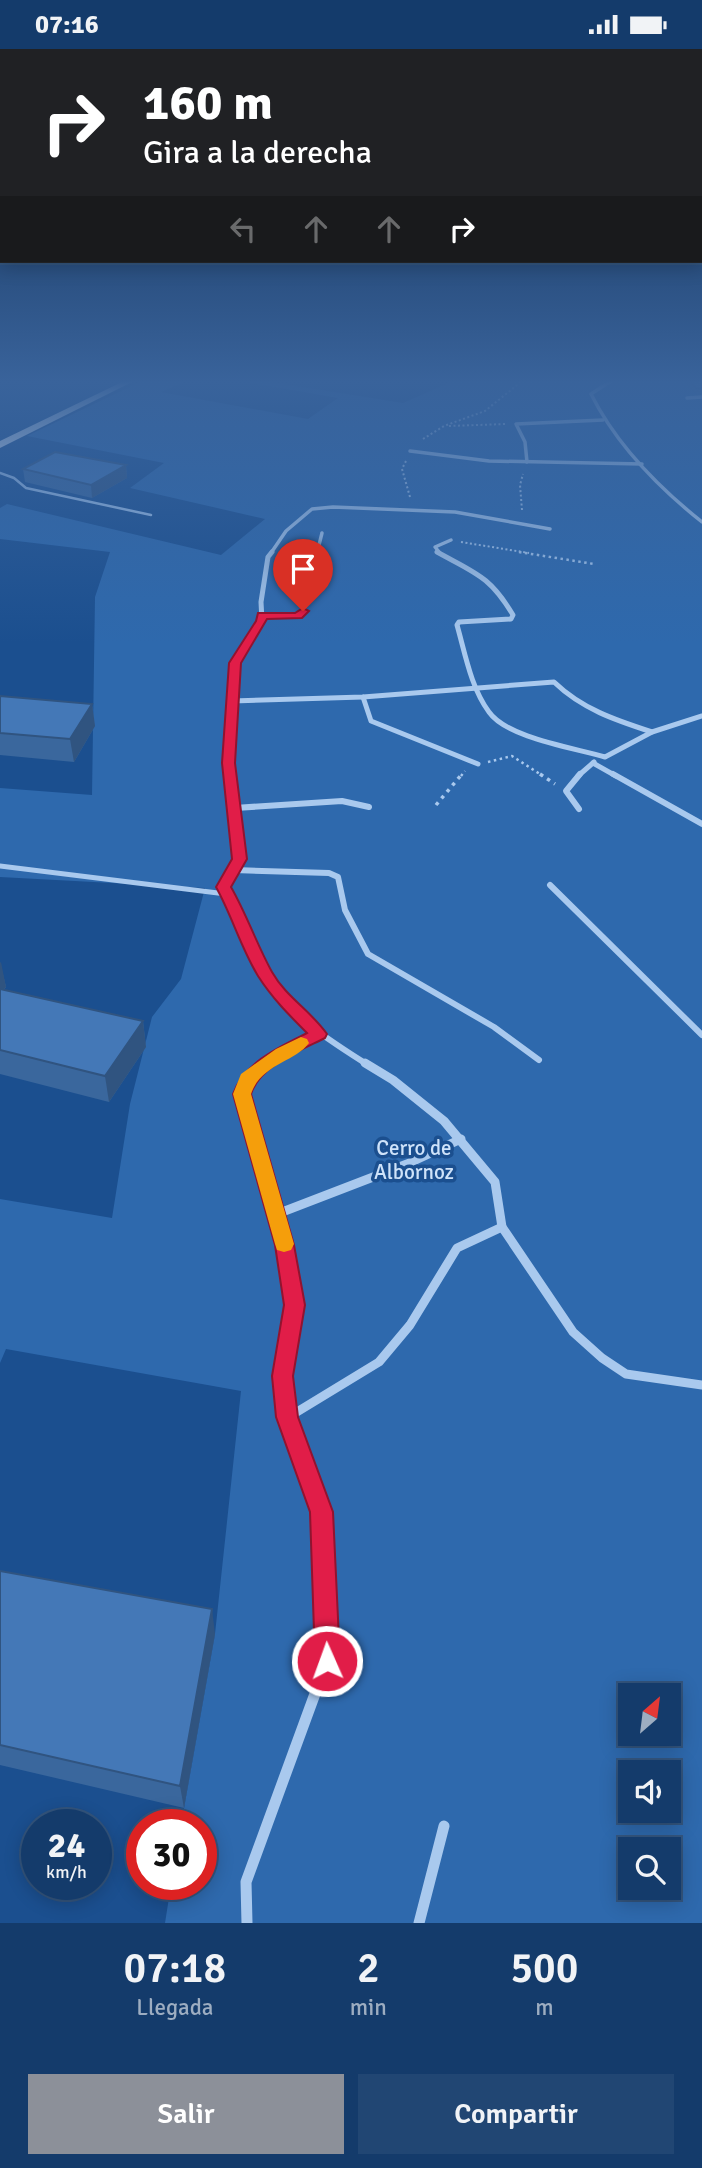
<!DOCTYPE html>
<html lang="es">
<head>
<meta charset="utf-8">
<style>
  :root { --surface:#143b6b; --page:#214673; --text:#f1f3f6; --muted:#9dadc1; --line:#33557e; --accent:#8c9099 }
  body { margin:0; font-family:Signika,sans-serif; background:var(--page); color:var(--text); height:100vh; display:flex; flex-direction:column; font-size:26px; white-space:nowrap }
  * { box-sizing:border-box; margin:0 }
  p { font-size:23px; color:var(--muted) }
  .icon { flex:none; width:38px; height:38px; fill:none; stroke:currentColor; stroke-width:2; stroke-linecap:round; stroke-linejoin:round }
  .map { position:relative; height:1874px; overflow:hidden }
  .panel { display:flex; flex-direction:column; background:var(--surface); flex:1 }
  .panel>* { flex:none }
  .guide { position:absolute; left:0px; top:0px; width:704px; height:214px; box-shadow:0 4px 18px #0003,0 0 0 2px var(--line); background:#202124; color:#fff; overflow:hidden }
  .needle { width:46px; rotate:28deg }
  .buttons { position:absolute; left:618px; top:1634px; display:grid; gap:14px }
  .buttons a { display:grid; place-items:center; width:63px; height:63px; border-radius:0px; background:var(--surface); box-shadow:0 4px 18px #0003,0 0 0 2px var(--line); font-size:35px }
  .speed { position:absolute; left:21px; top:1760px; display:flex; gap:14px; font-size:35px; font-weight:700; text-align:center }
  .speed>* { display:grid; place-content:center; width:91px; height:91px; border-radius:50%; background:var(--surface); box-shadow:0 4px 18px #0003,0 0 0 2px var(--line); line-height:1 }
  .speed small { font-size:18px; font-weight:400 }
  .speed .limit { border:10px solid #d22; background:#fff; color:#111 }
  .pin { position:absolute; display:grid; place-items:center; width:60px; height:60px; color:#fff; margin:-72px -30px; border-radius:50% 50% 50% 0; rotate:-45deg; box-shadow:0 0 7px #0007 }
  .pin .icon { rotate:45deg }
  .me { position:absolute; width:77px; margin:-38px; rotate:358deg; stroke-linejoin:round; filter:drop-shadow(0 0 5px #0008) }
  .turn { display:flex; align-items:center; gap:24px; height:147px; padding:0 28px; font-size:32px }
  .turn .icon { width:91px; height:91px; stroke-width:2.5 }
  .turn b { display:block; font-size:49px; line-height:60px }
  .lanes { display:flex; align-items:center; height:66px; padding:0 28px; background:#0003; justify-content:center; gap:35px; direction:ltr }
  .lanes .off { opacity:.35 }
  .eta { display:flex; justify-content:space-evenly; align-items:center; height:119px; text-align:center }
  .eta b { font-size:42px; font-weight:600; line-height:49px }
  .action { display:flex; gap:14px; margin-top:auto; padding:14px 28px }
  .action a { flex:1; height:80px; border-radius:0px; background:var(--accent); color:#fff; font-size:28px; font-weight:600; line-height:80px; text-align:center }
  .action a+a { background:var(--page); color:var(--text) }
  .status { display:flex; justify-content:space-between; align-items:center; height:49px; padding:0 35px; background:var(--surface); direction:ltr }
  .status svg { height:19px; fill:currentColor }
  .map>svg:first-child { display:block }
</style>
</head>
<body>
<div class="status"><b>07:16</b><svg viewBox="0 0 49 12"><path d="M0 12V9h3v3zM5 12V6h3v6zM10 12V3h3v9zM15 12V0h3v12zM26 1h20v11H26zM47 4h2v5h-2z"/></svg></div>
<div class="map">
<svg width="702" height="1874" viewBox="0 0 702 1874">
  <rect width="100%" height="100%" fill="#1b4f8f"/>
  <path fill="#2e69ad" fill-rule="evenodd" d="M142,332H187L161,343L308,370L338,349L240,332H265L403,354L453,332H702V1874H165L171,1836H201V1776H181L215,1585L241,1342L6,1300L0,1314V1150L112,1169L130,1055L152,968L181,930L205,839L0,828V739L92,746L95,548L110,503L0,490V459L7,455L221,506L265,470L130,439L164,414L27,387ZM630,1647H668V1685H630ZM630,1724H668V1762H630ZM630,1801H668V1839H630Z"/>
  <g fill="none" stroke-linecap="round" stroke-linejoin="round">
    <g stroke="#a9c9ee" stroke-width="2" stroke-dasharray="2 2.5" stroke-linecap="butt">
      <polyline points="449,377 505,375"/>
      <polyline points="423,390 444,377 485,362 522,332"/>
      <polyline points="406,412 402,420 410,448"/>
      <polyline points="522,461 520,436 523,425"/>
      <polyline points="461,493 529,504"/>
    </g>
    <g stroke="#a9c9ee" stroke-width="2.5" stroke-dasharray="2.5 3.5" stroke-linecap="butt">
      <polyline points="519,503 594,515"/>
      <polyline points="488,713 512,707 543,727"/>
      <polyline points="461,727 465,722"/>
    </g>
    <g stroke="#a9c9ee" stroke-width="3.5" stroke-dasharray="3.5 5" stroke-linecap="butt">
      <polyline points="540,725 555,735"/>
      <polyline points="436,756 462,725"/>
    </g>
    <polyline stroke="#a9c9ee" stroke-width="2.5" points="0,424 14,429 26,439 151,466"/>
    <polyline stroke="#a9c9ee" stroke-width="5" points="0,817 226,845"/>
    <g stroke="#a9c9ee" stroke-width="3.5">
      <path d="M611,332L591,345C616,395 658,438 702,473"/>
      <polyline points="687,349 702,348"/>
      <polyline points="410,402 489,412 642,415"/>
      <polyline points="527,413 525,393 516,375 603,371"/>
      <polyline points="271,504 286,482 312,460 333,458 455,463 550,480"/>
      <polyline points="317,504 322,484"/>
      <polyline points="440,504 435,498 451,491"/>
    </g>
    <g stroke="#a9c9ee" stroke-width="5">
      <path d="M437,503C475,524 490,527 513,566L511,570L459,573L457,576C465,604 471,639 489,663C507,689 575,699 605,708L652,683L702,667"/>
      <polyline points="262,567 298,567 303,562 317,503"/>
      <polyline points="363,648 371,672 478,715"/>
      <path d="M232,652L363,648L554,633C582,660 615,671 652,683"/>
      <polyline points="593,714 616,727"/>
      <polyline points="229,727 228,714 235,614 262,572 261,553 268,508 272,503"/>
      <polyline points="578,727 594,713"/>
    </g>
    <g stroke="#a9c9ee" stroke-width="6">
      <path d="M229,725L239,810L224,838C239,865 249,895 263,922C285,965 329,991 368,1016"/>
      <polyline points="613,725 702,775"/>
      <polyline points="235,759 342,752 369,758"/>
      <polyline points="579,760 566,742 580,725"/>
      <polyline points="234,821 329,824 338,828 345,861 368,905 494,978 539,1011"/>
      <polyline points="550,836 702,986"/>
      <polyline points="265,1016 319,985"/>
    </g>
    <g stroke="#a9c9ee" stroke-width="9">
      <polyline points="267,1014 255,1025 242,1045 277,1165 294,1256 283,1327 287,1369 294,1390"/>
      <polyline points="365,1014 393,1031 444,1072 495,1133 502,1178 573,1283 602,1309 626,1325 702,1336"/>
      <polyline points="277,1165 407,1115 461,1090"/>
      <polyline points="287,1369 379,1313 410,1276 457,1199 502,1178"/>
    </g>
    <g stroke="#a9c9ee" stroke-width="11">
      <polyline points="247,1874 246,1833 327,1612 321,1463 294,1388"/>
      <polyline points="419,1874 444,1777"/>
    </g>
    <polygon fill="#f0f6ff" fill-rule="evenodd" points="124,332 134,332 0,399 0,392"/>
  </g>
  <g fill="#3a679d">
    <polygon points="682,332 702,332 702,345 696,344"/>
    <polygon points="126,416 127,429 92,449 25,433 23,420"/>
    <polygon points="0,647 92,655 95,677 74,713 0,706"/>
    <polygon points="0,913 6,938 4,941 143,972 146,998 109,1053 0,1025"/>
    <polygon points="0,1522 215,1585 184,1759 0,1716"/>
  </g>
  <g fill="#305480">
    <polygon points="126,416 127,429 92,449 91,436"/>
    <polygon points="92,655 95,677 74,713 70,690"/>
    <polygon points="1,913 6,938 0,945 0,914"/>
    <polygon points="143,972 146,998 109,1053 105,1027"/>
    <polygon points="212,1560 215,1585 184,1759 180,1737"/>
  </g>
  <g fill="#4478b7" stroke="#305480" stroke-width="2">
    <polygon points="689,332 702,332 702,340 696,339"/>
    <polygon points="55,403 126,416 91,436 23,420"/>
    <polygon points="0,647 92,655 70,690 0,684"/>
    <polygon points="0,940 143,972 105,1027 0,1001"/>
    <polygon points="0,1522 212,1560 180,1737 0,1696"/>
  </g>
  <linearGradient id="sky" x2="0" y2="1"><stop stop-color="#0f2b4f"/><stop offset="0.56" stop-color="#39639b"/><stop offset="1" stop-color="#39639b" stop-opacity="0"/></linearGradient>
  <rect width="702" height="594" fill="url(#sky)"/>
  <path fill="#e11d48" stroke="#92132f" stroke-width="2" d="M303,559L309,562L302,569L267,570L241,614L235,714L247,810L231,838C247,866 257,896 272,923C286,948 311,962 327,985L325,989C299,1002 260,1017 251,1045L294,1196L305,1256L293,1327L298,1368L333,1463L340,1612L336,1621L327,1625L318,1621L315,1612L310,1463L276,1368L272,1327L284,1256L275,1196L233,1045C245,1013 279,998 307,984C289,966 272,949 258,927C241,899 232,867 216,838L232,810L222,714L229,614L256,572L258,564H295Z"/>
  <path fill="#f59e0b" d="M301,988L307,990L309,994C295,1013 261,1015 251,1045L294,1195L291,1201L284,1203L277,1201L275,1195L233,1045L241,1025L276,1000Z"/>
  <g text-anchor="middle" stroke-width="7" stroke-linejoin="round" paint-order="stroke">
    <g font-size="21" fill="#cfe3fa" stroke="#1b4f8f">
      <text x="414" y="1106">Cerro de<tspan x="414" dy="24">Albornoz</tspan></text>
    </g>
  </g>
</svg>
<div class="buttons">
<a><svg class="needle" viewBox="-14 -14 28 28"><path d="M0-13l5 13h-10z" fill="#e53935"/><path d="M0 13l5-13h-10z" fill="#9dadc1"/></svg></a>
<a><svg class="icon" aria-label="sound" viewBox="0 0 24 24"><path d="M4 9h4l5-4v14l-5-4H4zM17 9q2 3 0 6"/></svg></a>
<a><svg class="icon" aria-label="search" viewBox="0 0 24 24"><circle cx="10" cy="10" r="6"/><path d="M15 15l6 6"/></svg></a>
</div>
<div class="speed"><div>24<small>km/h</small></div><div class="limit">30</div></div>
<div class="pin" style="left:303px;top:562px;background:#d93025"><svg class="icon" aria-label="arrive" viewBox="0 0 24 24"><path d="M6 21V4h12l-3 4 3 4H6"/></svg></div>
<svg class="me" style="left:327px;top:1612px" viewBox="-20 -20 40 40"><circle r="17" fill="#e11d48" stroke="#fff" stroke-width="3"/><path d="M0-11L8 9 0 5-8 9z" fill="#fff"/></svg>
<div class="guide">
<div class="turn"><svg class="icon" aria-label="right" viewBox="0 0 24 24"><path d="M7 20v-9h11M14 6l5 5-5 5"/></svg><div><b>160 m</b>Gira a la derecha</div></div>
<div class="lanes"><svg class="icon off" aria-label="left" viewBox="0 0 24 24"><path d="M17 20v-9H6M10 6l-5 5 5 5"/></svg><svg class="icon off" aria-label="ahead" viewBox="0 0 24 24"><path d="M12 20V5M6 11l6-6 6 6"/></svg><svg class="icon off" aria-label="ahead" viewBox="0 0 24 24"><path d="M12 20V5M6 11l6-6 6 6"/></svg><svg class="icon" aria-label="right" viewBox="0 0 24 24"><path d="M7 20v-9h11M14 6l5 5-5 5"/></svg></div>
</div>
</div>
<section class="panel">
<div class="eta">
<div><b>07:18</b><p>Llegada</p></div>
<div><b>2</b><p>min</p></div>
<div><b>500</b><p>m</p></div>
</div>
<div class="action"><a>Salir</a><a>Compartir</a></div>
</section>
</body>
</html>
